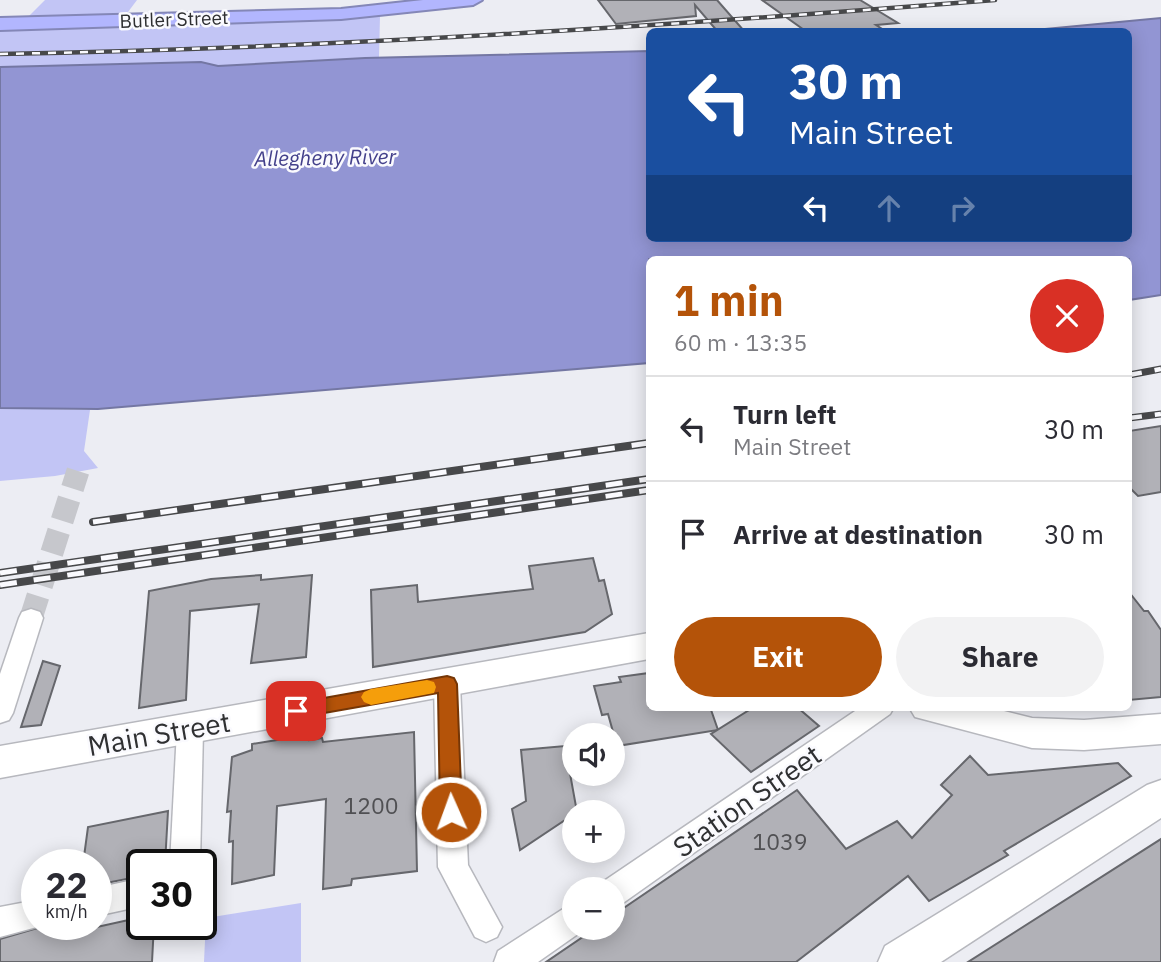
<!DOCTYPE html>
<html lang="en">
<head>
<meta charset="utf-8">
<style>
  :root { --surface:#fff; --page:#f2f2f3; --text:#2b2b33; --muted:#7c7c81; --line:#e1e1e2; --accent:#b45309 }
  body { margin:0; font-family:"IBM Plex Sans",sans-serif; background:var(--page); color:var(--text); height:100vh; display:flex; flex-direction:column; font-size:26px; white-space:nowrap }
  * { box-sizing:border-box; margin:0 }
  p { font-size:23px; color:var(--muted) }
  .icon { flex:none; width:38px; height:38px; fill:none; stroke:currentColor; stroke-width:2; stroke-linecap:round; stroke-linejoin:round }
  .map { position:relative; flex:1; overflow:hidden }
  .side { position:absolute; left:646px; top:256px; width:486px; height:455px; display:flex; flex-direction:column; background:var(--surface); border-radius:10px; box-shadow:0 4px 18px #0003 }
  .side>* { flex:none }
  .banner { position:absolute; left:646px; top:28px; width:486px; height:214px; border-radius:10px; box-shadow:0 4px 18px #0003; background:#1a4fa0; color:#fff; overflow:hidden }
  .fabs { position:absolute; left:562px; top:723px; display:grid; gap:14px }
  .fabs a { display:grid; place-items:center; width:63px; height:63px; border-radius:50%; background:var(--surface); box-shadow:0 4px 18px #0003; font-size:35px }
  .speed { position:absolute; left:21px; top:849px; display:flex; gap:14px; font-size:35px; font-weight:700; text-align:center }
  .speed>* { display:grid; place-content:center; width:91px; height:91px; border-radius:50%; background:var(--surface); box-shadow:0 4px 18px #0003; line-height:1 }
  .speed small { font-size:18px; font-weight:400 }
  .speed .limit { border:4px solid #111; border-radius:10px; background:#fff; color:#111 }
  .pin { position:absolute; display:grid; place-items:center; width:60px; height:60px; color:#fff; margin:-30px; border-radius:14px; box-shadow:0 4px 10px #0006 }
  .me { position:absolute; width:77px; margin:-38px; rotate:358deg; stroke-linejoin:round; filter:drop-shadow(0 0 5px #0008) }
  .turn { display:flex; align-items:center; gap:24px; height:147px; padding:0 28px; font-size:32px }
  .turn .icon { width:91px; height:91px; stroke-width:2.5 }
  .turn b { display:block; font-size:49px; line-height:60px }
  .lanes { display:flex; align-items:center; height:66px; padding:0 28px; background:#0003; justify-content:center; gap:35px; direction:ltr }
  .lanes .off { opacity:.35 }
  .round { display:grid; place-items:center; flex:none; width:74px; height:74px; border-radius:37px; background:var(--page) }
  .headline { display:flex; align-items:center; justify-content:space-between; height:119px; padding:0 28px }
  h1 { font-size:42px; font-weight:700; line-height:52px; color:var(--accent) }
  .primary-button { display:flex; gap:14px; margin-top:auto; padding:14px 28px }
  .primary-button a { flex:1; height:80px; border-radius:42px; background:var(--accent); color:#fff; font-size:28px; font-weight:700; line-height:80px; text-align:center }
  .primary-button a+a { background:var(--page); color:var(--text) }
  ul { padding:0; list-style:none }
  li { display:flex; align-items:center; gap:21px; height:105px; padding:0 28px; border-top:2px solid var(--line) }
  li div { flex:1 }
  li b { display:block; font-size:26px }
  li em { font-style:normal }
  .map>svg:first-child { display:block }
</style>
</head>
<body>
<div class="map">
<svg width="1161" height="962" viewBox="0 0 1161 962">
  <rect width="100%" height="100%" fill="#ecedf3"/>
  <g fill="#c2c5f5">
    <polygon points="45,0 137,0 125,16 26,19"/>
    <polygon points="380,16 379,57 218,66 201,62 0,67 0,29"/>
    <polygon points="0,408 90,410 84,451 98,468 55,476 0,481"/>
    <polygon points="301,903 301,962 204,962 206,918"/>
  </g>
  <polygon fill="#9295d3" stroke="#7477a3" stroke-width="2" points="1161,18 1161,295 1129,300 1129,259 649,259 649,363 98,409 0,408 0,67 201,62 218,66 365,58 649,51 649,238 1129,238 1129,32 1024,31"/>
  <g fill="#b1b1b7" stroke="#66676c" stroke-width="2">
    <polygon points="598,0 717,0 745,32 718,32 695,5 696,16 616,24"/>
    <polygon points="762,0 860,0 898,23 876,25 887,32 807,32"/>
    <polygon points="1161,426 1161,492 1138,496 1129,487 1129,431"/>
    <polygon points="593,558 599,581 604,580 612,614 585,632 373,667 371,590 417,585 418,602 533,589 529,566"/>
    <polygon points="261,575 261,580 312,575 306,657 251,663 259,604 190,611 186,700 139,708 149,591 211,579"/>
    <polygon points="1129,592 1144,611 1148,611 1161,630 1161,697 1129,700"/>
    <polygon points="43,661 60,666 41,725 21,727"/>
    <polygon points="649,673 649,707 710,707 718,730 617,746 608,714 602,715 594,686 621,682 619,677"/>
    <polygon points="754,707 797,707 819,726 751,772 711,734"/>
    <polygon points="414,732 417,871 352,879 351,885 323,889 326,799 277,806 274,875 232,884 233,841 229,842 231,811 227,812 232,757 252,750 252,744 308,735 309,740 322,738 323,742"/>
    <polygon points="565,746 577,812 520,850 512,809 526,801 521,750"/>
    <polygon points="970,756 988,775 1118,763 1131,776 1004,851 1008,855 929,901 908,876 796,962 546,962 596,928 612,928 612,916 797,790 846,849 897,821 912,838 952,795 941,785"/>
    <polygon points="168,811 165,864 142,864 142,876 96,885 96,864 83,864 88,827"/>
    <polygon points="1161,839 1161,962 968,962"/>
    <polygon points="142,917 142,924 154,924 152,962 0,962 0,939 51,924 71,924 70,933"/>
  </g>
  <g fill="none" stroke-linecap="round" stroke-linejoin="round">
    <polyline stroke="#c6c7cc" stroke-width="23" stroke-dasharray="23 11" stroke-linecap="butt" points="31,618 78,471"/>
    <defs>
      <g id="street">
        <polygon points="31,609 40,612 43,618 13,713 9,720 0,723 0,674 19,618 22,612"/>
        <polygon points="447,674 456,677 460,684 468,865 502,927 497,937 486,942 475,937 438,867 434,684 438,677"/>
        <polygon points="861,707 894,707 890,714 623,903 612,907 612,889 598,889 601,883"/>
        <polygon points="190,719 200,722 203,730 200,864 170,864 177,730 180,722"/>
        <polygon points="142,878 142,906 96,916 96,888"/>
        <polygon points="37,900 37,924 48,924 0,937 0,907"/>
        <polygon points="574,904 574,928 585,929 538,962 494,962 498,951 563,909"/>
      </g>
      <g id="secondary">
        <polygon points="649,633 649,659 0,778 0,746"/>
        <polygon points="909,707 988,707 1032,718 1084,720 1161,714 1161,744 1084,750 1032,748 915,717"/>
        <polygon points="1161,780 1161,818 941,962 878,962 885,946 1147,785"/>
      </g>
      <polygon id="highway" points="423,0 482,0 473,5 341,19 0,30 0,18 341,9"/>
    </defs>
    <use href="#street" stroke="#b7b8be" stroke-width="3"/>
    <use href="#secondary" stroke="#b7b8be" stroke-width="3"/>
    <use href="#highway" stroke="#8487b7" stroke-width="4"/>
    <use href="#street" fill="#fff" fill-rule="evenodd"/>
    <use href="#secondary" fill="#fff" fill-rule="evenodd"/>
    <use href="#highway" fill="#b2b6fe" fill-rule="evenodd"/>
    <defs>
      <path id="rail-far2" d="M0,54C332,48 664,26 995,0"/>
      <g id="rail-far1">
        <polyline points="1129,375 1161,369"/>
        <polyline points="1129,418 1161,414"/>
      </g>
      <g id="rail">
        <polyline points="93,522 649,443"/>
        <polyline points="0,573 649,479"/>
        <polyline points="0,585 649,490"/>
      </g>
    </defs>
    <use href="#rail-far2" stroke="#47484a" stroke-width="4.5"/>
    <use href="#rail-far1" stroke="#47484a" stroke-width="7"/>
    <use href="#rail" stroke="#47484a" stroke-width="8"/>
    <use href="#rail-far2" stroke="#fafafe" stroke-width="2.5" stroke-dasharray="8" stroke-linecap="butt"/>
    <use href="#rail-far1" stroke="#fafafe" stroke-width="4.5" stroke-dasharray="13" stroke-linecap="butt"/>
    <use href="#rail" stroke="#fafafe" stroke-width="5" stroke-dasharray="17" stroke-linecap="butt"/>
  </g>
  <polygon fill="#b45309" stroke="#753606" stroke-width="2" points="447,676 454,678 457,684 462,812 459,818 451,821 444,818 440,812 438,693 296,718 289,716 286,711 289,705 296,703"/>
  <polygon fill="#f59e0b" points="427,680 434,682 436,687 434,693 371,705 364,702 361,697 364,692 371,689"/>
  <g text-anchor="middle" stroke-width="5" stroke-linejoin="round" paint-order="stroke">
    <g font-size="19" fill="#2f3032" stroke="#fafafe">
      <text transform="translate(174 19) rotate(-2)" y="7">Butler Street</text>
    </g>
    <g font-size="21" font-style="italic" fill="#43408b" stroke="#fafafe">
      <text transform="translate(325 158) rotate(-1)" y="7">Allegheny River</text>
    </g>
    <g font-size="23" fill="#505053">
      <text x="371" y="814">1200</text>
      <text x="780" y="850">1039</text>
    </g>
    <g font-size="28" fill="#2f3032" stroke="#fafafe">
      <text transform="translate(159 734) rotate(-10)" y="10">Main Street</text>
      <text transform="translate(747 801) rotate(-35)" y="10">Station Street</text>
    </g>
  </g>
</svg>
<div class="fabs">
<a><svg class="icon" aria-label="sound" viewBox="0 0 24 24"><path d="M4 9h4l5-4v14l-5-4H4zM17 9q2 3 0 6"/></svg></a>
<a>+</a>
<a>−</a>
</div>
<div class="speed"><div>22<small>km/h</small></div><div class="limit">30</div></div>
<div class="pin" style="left:296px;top:711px;background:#d93025"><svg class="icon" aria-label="arrive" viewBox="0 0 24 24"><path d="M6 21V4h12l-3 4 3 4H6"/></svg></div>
<svg class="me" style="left:451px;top:812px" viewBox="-20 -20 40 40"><circle r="17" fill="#b45309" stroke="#fff" stroke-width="3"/><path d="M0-11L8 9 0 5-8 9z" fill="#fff"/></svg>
<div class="banner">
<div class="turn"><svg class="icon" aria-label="left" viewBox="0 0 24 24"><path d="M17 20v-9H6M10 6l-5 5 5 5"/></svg><div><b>30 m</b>Main Street</div></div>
<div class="lanes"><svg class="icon" aria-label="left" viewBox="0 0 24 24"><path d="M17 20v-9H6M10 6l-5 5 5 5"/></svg><svg class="icon off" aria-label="ahead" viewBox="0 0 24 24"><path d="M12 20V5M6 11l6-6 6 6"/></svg><svg class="icon off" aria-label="right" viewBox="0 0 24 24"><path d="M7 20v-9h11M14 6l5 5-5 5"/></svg></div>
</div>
<section class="side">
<div class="headline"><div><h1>1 min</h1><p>60 m · 13:35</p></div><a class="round" style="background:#d93025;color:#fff"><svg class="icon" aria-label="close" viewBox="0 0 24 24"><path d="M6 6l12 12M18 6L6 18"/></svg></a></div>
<ul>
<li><svg class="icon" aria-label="left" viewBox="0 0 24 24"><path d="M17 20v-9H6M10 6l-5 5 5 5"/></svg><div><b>Turn left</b><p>Main Street</p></div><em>30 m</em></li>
<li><svg class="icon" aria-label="arrive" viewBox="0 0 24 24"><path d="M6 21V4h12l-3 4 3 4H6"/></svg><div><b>Arrive at destination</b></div><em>30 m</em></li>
</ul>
<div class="primary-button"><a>Exit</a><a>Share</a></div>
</section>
</div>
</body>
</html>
